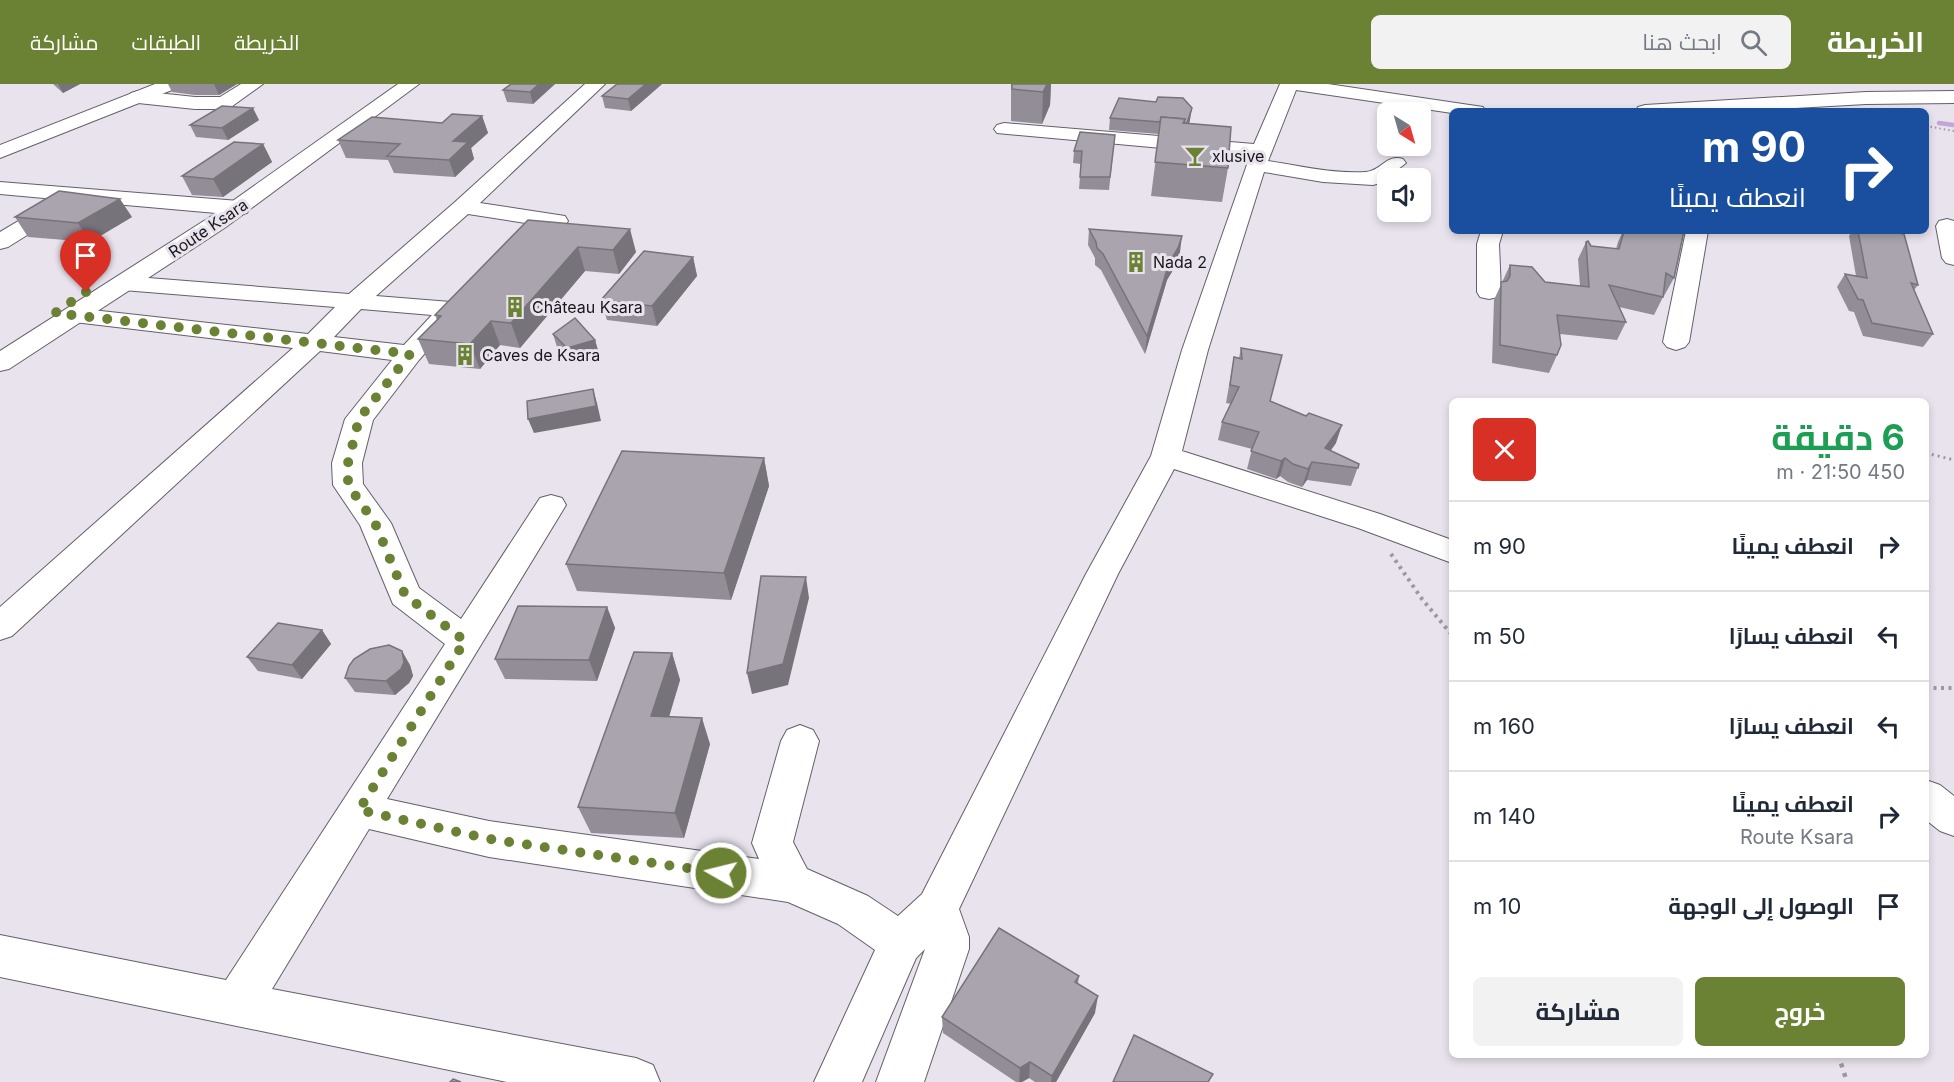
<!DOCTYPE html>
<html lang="ar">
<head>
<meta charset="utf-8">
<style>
  :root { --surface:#fff; --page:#f2f2f3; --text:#1f2937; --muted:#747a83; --line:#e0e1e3; --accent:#6b8234 }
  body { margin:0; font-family:Inter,Cairo,sans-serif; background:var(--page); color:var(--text); direction:rtl; height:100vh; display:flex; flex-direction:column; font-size:22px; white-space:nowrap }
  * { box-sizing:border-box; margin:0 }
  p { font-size:20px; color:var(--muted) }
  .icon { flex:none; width:33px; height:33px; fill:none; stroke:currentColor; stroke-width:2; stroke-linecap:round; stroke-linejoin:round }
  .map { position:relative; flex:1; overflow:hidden; direction:ltr }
  .drawer { position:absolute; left:1449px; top:314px; width:480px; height:660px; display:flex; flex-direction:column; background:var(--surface); border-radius:9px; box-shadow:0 3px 9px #0003; direction:rtl }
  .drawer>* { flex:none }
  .hud { position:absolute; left:1449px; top:24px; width:480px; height:126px; border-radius:9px; box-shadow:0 3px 9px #0003; direction:rtl; background:#1a4fa0; color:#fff; overflow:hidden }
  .needle { width:39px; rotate:143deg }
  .fabs { position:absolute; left:1377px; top:18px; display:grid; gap:12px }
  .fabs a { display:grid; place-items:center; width:54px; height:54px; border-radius:9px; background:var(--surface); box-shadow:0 3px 9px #0003; font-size:30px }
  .pin { position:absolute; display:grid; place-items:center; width:51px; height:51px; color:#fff; margin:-62px -26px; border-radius:50% 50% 50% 0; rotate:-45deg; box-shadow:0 0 6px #0007 }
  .pin .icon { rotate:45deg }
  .me { position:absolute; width:66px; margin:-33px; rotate:278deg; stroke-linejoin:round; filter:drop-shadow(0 0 4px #0008) }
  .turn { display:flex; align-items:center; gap:21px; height:126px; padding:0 24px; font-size:27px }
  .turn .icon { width:78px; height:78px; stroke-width:2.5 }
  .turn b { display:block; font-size:42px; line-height:51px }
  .round { display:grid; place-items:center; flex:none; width:63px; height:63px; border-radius:9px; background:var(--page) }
  .overview { display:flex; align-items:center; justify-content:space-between; height:102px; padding:0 24px }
  h1 { font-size:36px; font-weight:700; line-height:45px; color:#1e9e55 }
  .primary-button { display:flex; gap:12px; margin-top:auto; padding:12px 24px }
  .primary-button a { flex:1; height:69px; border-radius:9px; background:var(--accent); color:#fff; font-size:24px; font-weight:700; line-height:69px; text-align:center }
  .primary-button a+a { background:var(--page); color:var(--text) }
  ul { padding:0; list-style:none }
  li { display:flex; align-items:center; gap:18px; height:90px; padding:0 24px; border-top:2px solid var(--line) }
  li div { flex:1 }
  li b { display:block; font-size:22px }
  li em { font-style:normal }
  header { display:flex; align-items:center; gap:36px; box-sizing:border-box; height:84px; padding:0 30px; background:var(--accent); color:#fff }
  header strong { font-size:28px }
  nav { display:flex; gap:33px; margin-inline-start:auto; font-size:21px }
  .search { width:420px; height:54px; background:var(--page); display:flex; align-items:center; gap:15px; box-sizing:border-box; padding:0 21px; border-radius:9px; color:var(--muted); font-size:22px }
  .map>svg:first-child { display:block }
</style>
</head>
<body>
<header>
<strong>الخريطة</strong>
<div class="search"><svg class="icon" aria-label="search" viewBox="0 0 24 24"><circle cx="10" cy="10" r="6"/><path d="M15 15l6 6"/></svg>ابحث هنا</div>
<nav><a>الخريطة</a><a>الطبقات</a><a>مشاركة</a></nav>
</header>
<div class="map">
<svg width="1954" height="998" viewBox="0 0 1954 998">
  <rect width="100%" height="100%" fill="#e9e3ee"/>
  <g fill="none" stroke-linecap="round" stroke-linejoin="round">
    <polyline stroke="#c3a6d8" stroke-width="4.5" points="1939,39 1954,41"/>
    <defs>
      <g id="minor">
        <polygon points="241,0 263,0 231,23 224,25 195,25 138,19 131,17 129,13 131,9 138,7 195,13 220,13"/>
        <path d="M585,0H605L480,119L565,132L568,137L565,142L557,144L468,130L376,212L451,218L460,220L463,225L419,276L373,336L362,379L363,400L391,439L419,504L461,535L540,414L551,411L562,414L566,421L387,715L489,737L759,775L752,759L781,657L787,646L800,641L813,646L819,657L793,758L807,785L868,812L898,832L922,810L1086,490L1151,372L1182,266L1250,72L997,49L994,45L997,41L1004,39L1254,60L1280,0H1328L1483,23L1485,27H1452V29L1296,6L1268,77C1300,82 1333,90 1366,88C1381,87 1386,70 1403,75L1406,79L1380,99L1373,101L1323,98L1264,88L1208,266L1182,367L1380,430L1452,456V479L1358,444L1174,385L1118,490L959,825L969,853V865L924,998H876L925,865L916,874L862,998H814L875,866L838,840L788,818L489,773L369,745L272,905L636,974L653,981L660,998H507L0,893V851L226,896L445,560L393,520L360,441L333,401L332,379L345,335L392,276L320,267L12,552L0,556V523L293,264L74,238L65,236L62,231L65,226L74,224L308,250L335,223L123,206L115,204L111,199L115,194L123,192L349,210L455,118ZM361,225L432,231L404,261L334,253Z"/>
        <polygon points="1954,7 1954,19 1866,20 1740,27 1636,27 1638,23 1645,21 1866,8"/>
        <polygon points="0,98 239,117 247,119 250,124 247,129 239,131 69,116 72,120 69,125 8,163 0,165 0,148 55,115 0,110"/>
        <polygon points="1947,135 1954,137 1954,181 1946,179 1942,174 1936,142 1939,137"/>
        <polygon points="1481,147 1503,147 1499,160 1501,208 1498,213 1489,215 1480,213 1477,208 1477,160"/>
        <polygon points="1686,147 1708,147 1689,258 1685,263 1676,266 1667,263 1663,258"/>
        <polygon points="1926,696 1940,701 1954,712 1954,752 1940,747 1926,736"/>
      </g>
      <polygon id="major" points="398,0 419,0 226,143 9,285 0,287 0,267 210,133"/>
      <polygon id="highway" points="155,0 180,0 177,4 0,74 0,61"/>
    </defs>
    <use href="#minor" stroke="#645f69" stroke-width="2"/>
    <use href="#major" stroke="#645f69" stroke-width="2"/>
    <use href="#highway" stroke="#645f69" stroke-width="2"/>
    <polyline stroke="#9d98a0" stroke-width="2" stroke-dasharray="1.5 3" stroke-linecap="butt" points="1926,42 1954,47"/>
    <polyline stroke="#9d98a0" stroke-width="3" stroke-dasharray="2 4" stroke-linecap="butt" points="1926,369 1954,376"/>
    <g stroke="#9d98a0" stroke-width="4" stroke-dasharray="3 4.5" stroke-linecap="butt">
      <polyline points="1391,470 1422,515 1452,551"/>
      <polyline points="1926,604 1954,604"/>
    </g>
    <polyline stroke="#9d98a0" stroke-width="4.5" stroke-dasharray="4 6" stroke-linecap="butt" points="1838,970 1847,998"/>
    <use href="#minor" fill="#fff" fill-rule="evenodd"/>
    <use href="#major" fill="#fff" fill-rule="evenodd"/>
    <use href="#highway" fill="#fff" fill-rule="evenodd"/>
  </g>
  <g fill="#928d96">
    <polygon points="53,0 80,0 63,9"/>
    <polygon points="168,0 237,0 219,11 195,11 172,8"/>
    <polygon points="555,0 533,20 507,18 503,6"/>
    <polygon points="617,0 662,0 631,27 605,24 602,12"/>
    <polygon points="1011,0 1051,0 1050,21 1042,40 1011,37"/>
    <polygon points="482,32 488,49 471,64 474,75 455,93 394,89 388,76 346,74 338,56"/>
    <polygon points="1110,34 1190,36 1189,39 1228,84 1222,118 1151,112 1159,50 1109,46"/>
    <polygon points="259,36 228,56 196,53 190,41"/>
    <polygon points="1115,51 1109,106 1079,105 1081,80 1073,79 1074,67"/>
    <polygon points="263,60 272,78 223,113 192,111 182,92"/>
    <polygon points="15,133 132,133 90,158 28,153"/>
    <polygon points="528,136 636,168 619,190 585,187 520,264 500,261 480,285 429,280 418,255 437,236 435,231"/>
    <polygon points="1089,145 1180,168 1176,181 1167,196 1145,270 1101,186 1095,181 1095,174 1088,161"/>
    <polygon points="1623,147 1684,147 1674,194 1664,212 1663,211 1663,213 1654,231 1619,223 1626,238 1617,256 1560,250 1557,271 1549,289 1492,279 1494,216 1510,181 1545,198 1580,202 1578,175 1586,158 1591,162 1616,165 1618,158"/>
    <polygon points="1852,147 1889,147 1918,201 1914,206 1933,250 1923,263 1863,252 1854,228 1849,227 1837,203 1845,190 1856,192 1849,152"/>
    <polygon points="693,173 697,192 657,242 607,236 601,216"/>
    <polygon points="553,250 595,256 599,270 572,278 557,263"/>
    <polygon points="1241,264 1271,317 1336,359 1330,367 1359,380 1351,402 1307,396 1302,403 1288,398 1280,392 1276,395 1247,385 1252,365 1218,356 1222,338 1231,320 1226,319 1234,273 1239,274"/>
    <polygon points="764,374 769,402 731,516 577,507 566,480"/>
    <polygon points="607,523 615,544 597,597 505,595 495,575"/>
    <polygon points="322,546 331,560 302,595 258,587 247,573"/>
    <polygon points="672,569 680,596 669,633 710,660 684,754 591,749 578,723"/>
    <polygon points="410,581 413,592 409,599 395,611 355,608 345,594"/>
    <polygon points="1079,892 1078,900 1095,929 1056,998 1035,998 1029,994 1022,998 1016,998 943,949 942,933"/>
  </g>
  <g fill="#77737a">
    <polygon points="58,0 80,0 63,9"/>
    <polygon points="214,0 237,0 219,11"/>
    <polygon points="539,0 555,0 533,20 530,8"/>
    <polygon points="646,0 662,0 631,27 628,15"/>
    <polygon points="1047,0 1051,0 1050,21 1042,40 1043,8"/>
    <polygon points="253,24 259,36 228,56 222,44"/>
    <polygon points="1192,24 1190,36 1185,52 1187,40"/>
    <polygon points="482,32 488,49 471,64 474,75 455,93 449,76 453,57"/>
    <polygon points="263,60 272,78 223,113 213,95"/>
    <polygon points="120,115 132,133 90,158 78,139"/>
    <polygon points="630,145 636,168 619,190 613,166"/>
    <polygon points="1182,152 1180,168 1176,181 1167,196 1145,270 1147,252 1169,179"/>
    <polygon points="578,163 585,187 520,264 511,239"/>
    <polygon points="693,173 697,192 657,242 652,222"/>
    <polygon points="491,237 500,261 480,285 470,260"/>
    <polygon points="595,256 599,270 572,278 567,264"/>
    <polygon points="593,305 597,319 601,337 534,349 528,335"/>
    <polygon points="1342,341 1336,359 1322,379 1325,364"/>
    <polygon points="764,374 769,402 731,516 724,489"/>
    <polygon points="1285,374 1280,392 1276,395 1281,377"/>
    <polygon points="1312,378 1307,396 1302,403 1308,385"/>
    <polygon points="806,493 809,514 788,601 752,610 747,589"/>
    <polygon points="607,523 615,544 597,597 589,576"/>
    <polygon points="322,546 331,560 302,595 292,581"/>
    <polygon points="402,567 410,581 413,592 409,599 395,611 386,597"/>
    <polygon points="672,569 680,596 661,659 651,632"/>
    <polygon points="702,634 710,660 684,754 675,729"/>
    <polygon points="1098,912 1095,929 1056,998 1051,998 1052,992"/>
    <polygon points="1030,978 1029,994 1022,998 1019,998 1020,984"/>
  </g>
  <g fill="#aaa4ae" stroke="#77737a" stroke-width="1.5">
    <polygon points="511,0 539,0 530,8 503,6"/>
    <polygon points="617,0 646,0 628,15 602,12"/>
    <polygon points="1012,0 1047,0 1043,8 1012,5"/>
    <polygon points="1158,13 1183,14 1192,24 1187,39 1184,39 1185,35 1161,33 1160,38 1110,34 1119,14 1156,18"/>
    <polygon points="222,22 253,24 222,44 190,41"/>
    <polygon points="452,30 482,32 453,57 468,58 449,76 387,72 400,60 338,56 372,33 442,39"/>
    <polygon points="1161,33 1185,35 1183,39 1231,43 1228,84 1155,78"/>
    <polygon points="1080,48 1115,51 1110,93 1080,93 1082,67 1074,67"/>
    <polygon points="234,58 263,60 213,95 182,92"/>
    <polygon points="59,107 120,115 78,139 15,133"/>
    <polygon points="528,136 630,145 613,166 578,163 511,239 491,237 470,260 418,255 441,232 435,231"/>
    <polygon points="1089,145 1182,152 1178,164 1169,179 1147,252 1103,170 1097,164 1096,158"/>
    <polygon points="1624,147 1684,147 1674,194 1666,189 1663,213 1609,201 1626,238 1557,231 1561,261 1557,271 1500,261 1501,198 1507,197 1510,192 1510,181 1532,183 1545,198 1589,203 1586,158 1588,157 1591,162 1619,165"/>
    <polygon points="1858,147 1889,147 1904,150 1918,201 1911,199 1933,250 1872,239 1863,216 1858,215 1845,190 1867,194"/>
    <polygon points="644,167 693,173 652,222 601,216"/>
    <polygon points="575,234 595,256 567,264 553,250"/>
    <polygon points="1241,264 1282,271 1270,317 1306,332 1309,329 1342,341 1325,364 1359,380 1358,384 1312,378 1308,385 1293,380 1285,374 1281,377 1251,367 1259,348 1222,338 1239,303 1230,301 1234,273 1242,275"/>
    <polygon points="593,305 596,322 528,335 527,317"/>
    <polygon points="622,367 764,374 724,489 566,480"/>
    <polygon points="761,492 806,493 783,580 747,589"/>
    <polygon points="518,522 607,523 589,576 495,575"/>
    <polygon points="278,539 322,546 292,581 247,573"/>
    <polygon points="389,561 402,567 404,578 401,585 386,597 345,594 349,582 354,575 370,565"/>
    <polygon points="634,568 672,569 651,632 702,634 675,729 578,723"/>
    <polygon points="999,844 1079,892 1075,898 1098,912 1052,992 1030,978 1020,984 942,933"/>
    <polygon points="1134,951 1213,990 1208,998 1113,998"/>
    <polygon points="453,995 461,998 450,998"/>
  </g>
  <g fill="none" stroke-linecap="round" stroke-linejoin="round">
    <polyline stroke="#6b8234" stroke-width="10" stroke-dasharray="0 18" points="86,208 55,229 410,270 359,335 348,379 348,401 375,439 405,511 465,557 359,726 489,755 721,789"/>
  </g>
  <defs>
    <symbol id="bar-bare" viewBox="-9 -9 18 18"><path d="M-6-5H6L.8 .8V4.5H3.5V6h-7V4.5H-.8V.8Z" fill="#6b8234" stroke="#e9e3ee" stroke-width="2.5" paint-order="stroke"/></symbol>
    <symbol id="building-bare" viewBox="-9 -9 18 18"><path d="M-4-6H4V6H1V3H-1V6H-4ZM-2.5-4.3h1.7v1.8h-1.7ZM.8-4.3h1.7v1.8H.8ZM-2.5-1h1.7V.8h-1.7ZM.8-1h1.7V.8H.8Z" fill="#6b8234" stroke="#e9e3ee" stroke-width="2.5" paint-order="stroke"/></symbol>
  </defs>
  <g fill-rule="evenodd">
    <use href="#bar-bare" x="1180" y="57" width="30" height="30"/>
    <use href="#building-bare" x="1121" y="163" width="30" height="30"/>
    <use href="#building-bare" x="500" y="208" width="30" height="30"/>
    <use href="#building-bare" x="450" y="256" width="30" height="30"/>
  </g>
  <g text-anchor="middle" stroke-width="6" stroke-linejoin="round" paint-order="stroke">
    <g font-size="16" fill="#19171b" stroke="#e9e3ee" text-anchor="start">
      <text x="1212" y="78">xlusive</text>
      <text x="1153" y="184">Nada 2</text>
      <text x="532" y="229">Château Ksara</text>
      <text x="482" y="277">Caves de Ksara</text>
    </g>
    <g font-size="16" fill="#19171b" stroke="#e9e3ee">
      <text transform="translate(208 144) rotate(-34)" y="6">Route Ksara</text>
    </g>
  </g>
</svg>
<div class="fabs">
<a><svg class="needle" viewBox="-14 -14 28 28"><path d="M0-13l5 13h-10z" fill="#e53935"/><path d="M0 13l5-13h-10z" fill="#747a83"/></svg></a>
<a><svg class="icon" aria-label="sound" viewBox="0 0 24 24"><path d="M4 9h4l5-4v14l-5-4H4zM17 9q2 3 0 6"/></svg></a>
</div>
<div class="pin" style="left:86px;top:208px;background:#d93025"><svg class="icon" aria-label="arrive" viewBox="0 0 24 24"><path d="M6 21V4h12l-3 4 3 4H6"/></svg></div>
<svg class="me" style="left:721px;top:789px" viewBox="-20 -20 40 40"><circle r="17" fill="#6b8234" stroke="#fff" stroke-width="3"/><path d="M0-11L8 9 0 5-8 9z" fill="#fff"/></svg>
<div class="hud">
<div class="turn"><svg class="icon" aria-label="right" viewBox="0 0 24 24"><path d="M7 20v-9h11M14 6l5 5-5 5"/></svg><div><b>90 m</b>انعطف يمينًا</div></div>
</div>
<section class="drawer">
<div class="overview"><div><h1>6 دقيقة</h1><p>450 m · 21:50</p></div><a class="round" style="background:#d93025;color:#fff"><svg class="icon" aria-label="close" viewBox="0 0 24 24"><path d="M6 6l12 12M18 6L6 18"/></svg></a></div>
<ul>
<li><svg class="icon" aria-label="right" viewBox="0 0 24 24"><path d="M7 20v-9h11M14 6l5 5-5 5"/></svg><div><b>انعطف يمينًا</b></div><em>90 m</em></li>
<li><svg class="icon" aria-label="left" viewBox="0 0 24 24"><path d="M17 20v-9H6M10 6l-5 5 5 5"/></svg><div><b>انعطف يسارًا</b></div><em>50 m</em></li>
<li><svg class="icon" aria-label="left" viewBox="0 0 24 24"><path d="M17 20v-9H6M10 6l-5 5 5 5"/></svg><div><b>انعطف يسارًا</b></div><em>160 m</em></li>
<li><svg class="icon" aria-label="right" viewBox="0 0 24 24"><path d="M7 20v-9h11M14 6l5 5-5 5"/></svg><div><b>انعطف يمينًا</b><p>Route Ksara</p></div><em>140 m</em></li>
<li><svg class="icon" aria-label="arrive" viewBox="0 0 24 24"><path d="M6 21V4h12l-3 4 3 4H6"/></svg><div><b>الوصول إلى الوجهة</b></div><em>10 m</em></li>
</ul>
<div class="primary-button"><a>خروج</a><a>مشاركة</a></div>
</section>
</div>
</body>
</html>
